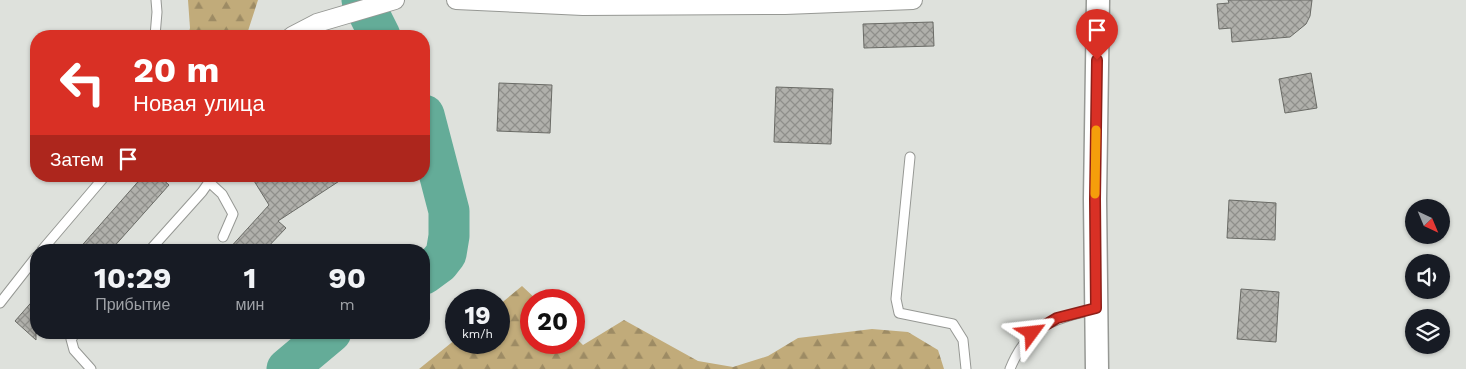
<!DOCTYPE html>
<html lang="ru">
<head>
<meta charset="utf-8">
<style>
  :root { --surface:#171b24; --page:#20242c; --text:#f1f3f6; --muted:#9ea1a6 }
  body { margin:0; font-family:"Work Sans",sans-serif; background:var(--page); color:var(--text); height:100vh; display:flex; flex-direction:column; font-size:19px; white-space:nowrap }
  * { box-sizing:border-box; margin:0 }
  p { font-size:16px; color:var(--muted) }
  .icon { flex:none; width:28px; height:28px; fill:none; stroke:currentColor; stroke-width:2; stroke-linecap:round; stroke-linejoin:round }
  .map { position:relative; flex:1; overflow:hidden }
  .side { position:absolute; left:30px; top:244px; width:400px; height:95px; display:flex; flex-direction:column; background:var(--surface); border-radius:20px; box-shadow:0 1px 4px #0004 }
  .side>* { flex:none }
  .hud { position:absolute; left:30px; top:30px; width:400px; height:152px; border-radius:20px; box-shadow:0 1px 4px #0004; background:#d93025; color:#fff; overflow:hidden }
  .needle { width:32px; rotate:136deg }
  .tools { position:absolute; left:1405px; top:199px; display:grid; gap:10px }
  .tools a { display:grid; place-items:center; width:45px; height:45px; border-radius:50%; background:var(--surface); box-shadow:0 1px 4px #0004; font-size:25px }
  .speed { position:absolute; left:445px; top:289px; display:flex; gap:10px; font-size:25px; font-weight:700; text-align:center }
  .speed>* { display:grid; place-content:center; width:65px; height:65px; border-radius:50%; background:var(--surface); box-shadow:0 1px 4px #0004; line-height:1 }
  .speed small { font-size:12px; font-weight:400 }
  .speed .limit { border:8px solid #d22; background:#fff; color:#111 }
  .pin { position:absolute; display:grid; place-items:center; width:42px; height:42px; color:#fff; margin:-51px -21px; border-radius:50% 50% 50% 0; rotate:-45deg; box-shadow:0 0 5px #0007 }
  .pin .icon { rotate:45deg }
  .me { position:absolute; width:55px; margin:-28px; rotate:60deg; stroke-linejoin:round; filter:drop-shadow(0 0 4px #0008) }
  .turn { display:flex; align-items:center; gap:18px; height:105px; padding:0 20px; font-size:22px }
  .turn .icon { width:65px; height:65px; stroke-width:2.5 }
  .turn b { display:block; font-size:35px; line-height:42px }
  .then { display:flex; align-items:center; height:48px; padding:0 20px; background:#0003; gap:10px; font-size:19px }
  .eta { display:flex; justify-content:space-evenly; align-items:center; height:85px; text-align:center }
  .eta b { font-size:30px; font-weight:700; line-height:35px }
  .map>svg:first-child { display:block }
</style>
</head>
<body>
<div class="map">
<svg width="1466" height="369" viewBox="0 0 1466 369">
  <defs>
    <pattern id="forest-firs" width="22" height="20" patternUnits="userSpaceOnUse" patternTransform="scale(1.25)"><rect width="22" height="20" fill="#c1ab7a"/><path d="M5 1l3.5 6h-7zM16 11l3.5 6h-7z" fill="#9d8b64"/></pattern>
    <pattern id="building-cross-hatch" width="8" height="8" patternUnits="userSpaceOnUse" patternTransform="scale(1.25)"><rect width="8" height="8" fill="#b0b0ab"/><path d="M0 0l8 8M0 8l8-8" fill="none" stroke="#8f8f8b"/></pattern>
  </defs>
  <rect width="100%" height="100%" fill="#dee1dc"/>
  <g fill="url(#forest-firs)">
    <polygon points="188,0 258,0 247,34 245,36 188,36 190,28"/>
    <polygon points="522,286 537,300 531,300 531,342 574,342 574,336 583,345 624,320 698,361 733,367 768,356 798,338 872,329 908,332 938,350 944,369 419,369 456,339 456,342 499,342 499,305"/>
  </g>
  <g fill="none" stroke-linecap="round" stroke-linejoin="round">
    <g stroke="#64ac98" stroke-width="41">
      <polyline points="362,0 380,36"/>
      <polyline points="424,115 449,211 449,236 446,254 439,263 424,274"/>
      <polyline points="287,369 331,332"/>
    </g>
  </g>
  <g fill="url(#building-cross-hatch)" stroke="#6a6b66">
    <polygon points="1228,0 1312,0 1310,16 1306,24 1290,37 1232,42 1231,28 1219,29 1217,4 1229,3"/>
    <polygon points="933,22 934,46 864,48 863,24"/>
    <polygon points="1311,73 1317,108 1285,113 1279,79"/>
    <polygon points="499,83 552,85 550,133 497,131"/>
    <polygon points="776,87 833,89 831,144 774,142"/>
    <polygon points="143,176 159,176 169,185 111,250 78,250"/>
    <polygon points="251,176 347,176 278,221 286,228 265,250 228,250 269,205"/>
    <polygon points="1229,200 1276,203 1275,240 1227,238"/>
    <polygon points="1241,289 1279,292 1276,342 1237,339"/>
    <polygon points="36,297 36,340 15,321"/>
  </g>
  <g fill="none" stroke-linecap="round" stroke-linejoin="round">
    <defs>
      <g id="service">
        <polyline points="155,36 157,12 156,0"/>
        <polyline points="910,157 896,299 899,313 953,324 963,340 966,369"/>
        <polyline points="209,182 222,194 233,214 223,237"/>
        <polyline points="42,250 105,176"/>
        <polyline points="150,250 202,192 209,182 209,176"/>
        <polyline points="0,303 36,257"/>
        <polyline points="77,332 71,339 74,350 91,369"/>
        <path d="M1010,369C1028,324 1053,320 1096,309"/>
      </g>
      <g id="minor">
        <polyline points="456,0 583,6 785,5 913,0"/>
        <polyline points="292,36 317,23 395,0"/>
      </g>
      <polyline id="tertiary" points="1097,369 1095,199 1098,0"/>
    </defs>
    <use href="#service" stroke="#969894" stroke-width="11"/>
    <use href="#minor" stroke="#969894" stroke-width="20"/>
    <use href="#tertiary" stroke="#969894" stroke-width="25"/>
    <use href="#service" stroke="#fff" stroke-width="9"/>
    <use href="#minor" stroke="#fff" stroke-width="18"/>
    <use href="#tertiary" stroke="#fff" stroke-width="22"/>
  </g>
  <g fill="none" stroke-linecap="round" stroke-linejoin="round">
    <defs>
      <polyline id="route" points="1032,333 1057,318 1096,308 1095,199 1097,60"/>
    </defs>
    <use href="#route" stroke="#8d1f18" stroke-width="12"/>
    <use href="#route" stroke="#d93025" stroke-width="9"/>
    <polyline stroke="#f59e0b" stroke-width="9" points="1095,194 1096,130"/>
  </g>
</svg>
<div class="tools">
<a><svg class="needle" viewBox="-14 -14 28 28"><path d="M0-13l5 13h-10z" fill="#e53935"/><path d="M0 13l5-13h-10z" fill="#9ea1a6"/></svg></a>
<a><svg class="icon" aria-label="sound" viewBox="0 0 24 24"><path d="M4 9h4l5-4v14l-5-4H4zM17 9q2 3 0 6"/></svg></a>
<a><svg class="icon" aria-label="layers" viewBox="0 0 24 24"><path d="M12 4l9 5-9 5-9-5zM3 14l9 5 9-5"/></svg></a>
</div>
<div class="speed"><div>19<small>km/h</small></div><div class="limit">20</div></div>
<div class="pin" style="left:1097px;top:60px;background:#d93025"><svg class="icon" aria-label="arrive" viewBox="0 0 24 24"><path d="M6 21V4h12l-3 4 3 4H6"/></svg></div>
<svg class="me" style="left:1032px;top:333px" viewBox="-20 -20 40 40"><path d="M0-17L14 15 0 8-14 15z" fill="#d93025" stroke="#fff" stroke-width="4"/></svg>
<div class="hud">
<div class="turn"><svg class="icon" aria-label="left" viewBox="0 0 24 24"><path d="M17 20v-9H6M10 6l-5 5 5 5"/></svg><div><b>20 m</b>Новая улица</div></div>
<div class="then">Затем<svg class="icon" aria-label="arrive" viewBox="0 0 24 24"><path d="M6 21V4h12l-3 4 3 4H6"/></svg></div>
</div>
<section class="side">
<div class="eta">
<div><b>10:29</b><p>Прибытие</p></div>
<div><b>1</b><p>мин</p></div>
<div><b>90</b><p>m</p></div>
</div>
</section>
</div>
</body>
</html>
